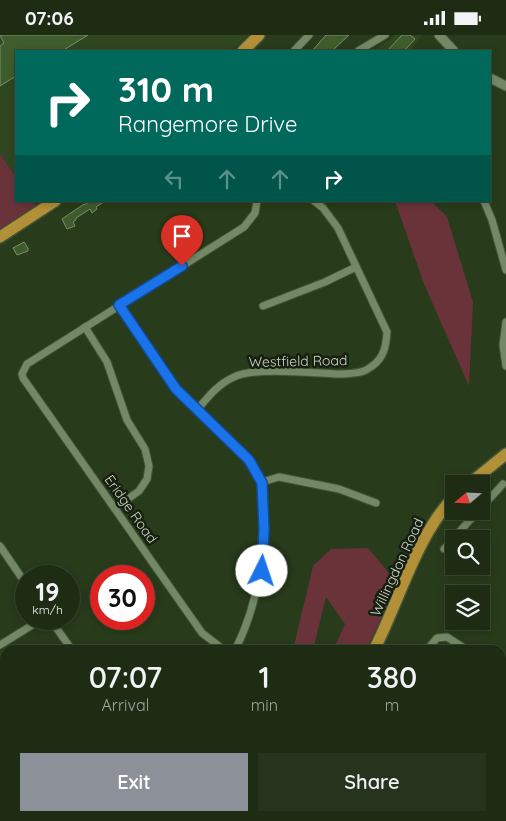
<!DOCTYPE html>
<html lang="en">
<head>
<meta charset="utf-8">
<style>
  :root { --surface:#1e2c14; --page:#26341d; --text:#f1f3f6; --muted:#a1a7a0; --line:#3c4834; --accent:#8c9099 }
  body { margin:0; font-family:Quicksand,sans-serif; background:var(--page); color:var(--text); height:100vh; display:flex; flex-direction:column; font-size:19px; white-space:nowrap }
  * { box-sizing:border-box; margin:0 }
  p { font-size:16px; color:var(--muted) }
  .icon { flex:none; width:28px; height:28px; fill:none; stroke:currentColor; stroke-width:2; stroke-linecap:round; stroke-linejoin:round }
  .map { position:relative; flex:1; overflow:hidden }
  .sheet { position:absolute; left:0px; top:610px; width:506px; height:176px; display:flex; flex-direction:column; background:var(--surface); border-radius:15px 15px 0 0; box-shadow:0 2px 8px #0003,0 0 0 1px var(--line) }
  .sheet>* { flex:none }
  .guide { position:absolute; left:15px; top:15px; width:476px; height:152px; border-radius:0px; box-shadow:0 2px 8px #0003,0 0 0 1px var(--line); background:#00695c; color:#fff; overflow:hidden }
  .needle { width:32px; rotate:251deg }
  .controls { position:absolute; left:445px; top:440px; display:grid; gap:10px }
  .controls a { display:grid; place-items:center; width:45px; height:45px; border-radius:0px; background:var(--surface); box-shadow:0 2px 8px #0003,0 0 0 1px var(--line); font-size:25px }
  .speed { position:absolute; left:15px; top:530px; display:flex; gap:10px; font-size:25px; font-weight:700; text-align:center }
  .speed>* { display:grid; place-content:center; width:65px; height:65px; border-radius:50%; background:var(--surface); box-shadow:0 2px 8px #0003,0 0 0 1px var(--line); line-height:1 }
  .speed small { font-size:12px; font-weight:400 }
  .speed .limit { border:8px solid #d22; background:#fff; color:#111 }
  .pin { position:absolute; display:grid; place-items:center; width:42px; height:42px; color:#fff; margin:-51px -21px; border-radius:50% 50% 50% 0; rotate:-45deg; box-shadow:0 0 5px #0007 }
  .pin .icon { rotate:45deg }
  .me { position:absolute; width:55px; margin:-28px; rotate:4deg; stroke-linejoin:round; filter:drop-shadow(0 0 4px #0008) }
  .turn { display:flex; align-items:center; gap:18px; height:105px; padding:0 20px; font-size:22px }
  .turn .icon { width:65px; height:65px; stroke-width:2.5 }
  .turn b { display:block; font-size:35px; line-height:42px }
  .lanes { display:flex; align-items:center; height:48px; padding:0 20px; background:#0003; justify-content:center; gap:25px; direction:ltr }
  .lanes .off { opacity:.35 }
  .eta { display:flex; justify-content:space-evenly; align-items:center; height:85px; text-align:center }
  .eta b { font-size:30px; font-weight:600; line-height:35px }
  .button { display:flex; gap:10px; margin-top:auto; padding:10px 20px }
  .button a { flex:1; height:58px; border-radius:0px; background:var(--accent); color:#fff; font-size:20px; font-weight:600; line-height:58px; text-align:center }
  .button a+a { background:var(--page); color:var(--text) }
  .status { display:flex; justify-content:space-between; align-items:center; height:35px; padding:0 25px; background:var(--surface); direction:ltr }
  .status svg { height:14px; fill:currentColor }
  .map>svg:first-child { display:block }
</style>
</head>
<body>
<div class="status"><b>07:06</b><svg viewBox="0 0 49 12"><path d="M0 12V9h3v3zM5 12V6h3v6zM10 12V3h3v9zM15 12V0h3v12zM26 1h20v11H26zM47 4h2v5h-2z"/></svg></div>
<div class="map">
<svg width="506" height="786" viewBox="0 0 506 786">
  <rect width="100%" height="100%" fill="#283b1b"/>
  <g fill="#2f4620">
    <polygon points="0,0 248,0 231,16 16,16 16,142 0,119"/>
    <polygon points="395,0 422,0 410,16 374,16"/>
  </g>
  <g fill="#693339">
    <polygon points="0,119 16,142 16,166 33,166 36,170 0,194"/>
    <polygon points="395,166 431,166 447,182 473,267 469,351 424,249"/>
    <polygon points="368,513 394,544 395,553 366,615 333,615 345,589 326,562 313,615 293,615 313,531 331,514"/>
    <polygon points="506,723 506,786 431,786 438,781 501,781 501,725"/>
  </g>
  <g fill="#3f5c2c" stroke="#7a906d">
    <polygon points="0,0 88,0 62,16 16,16 16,41 0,51 0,11 4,8"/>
    <polygon points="326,0 349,0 332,16 312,16"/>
    <polygon points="402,0 410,0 415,4 404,16 387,16"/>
    <polygon points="91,166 105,166 96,172 97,174 92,178 90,174 76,183 76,185 73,187 75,191 67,194 62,184 84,169 84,170"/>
    <polygon points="24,207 28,213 28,216 17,220 13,213"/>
  </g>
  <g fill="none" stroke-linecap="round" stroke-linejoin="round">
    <defs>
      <g id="minor">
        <polyline points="294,16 309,0"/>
        <polyline points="358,16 385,0"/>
        <polyline points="484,166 492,185 506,235"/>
        <path d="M119,270C138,298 155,329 177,355C201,383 246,412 261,446C265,453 263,464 263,472C265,522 258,570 235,615"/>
        <polyline points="263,271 325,247 356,232"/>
        <polyline points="506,287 503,310 506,331"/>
        <polyline points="85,292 107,327 127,385 145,414 149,431 147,444 139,456 115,473"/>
        <path d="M197,375C208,362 218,349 234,342C254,332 311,338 336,339C345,339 359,339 366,335C383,326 386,314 387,297L338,193L323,173L314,166"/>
        <polyline points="262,447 279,442 339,454 376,468"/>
        <polyline points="481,473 503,449"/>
        <polyline points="463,476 471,484"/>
        <polyline points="0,511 26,549"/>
        <polyline points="444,514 478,476"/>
        <polyline points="50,584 72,615"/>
        <polyline points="0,610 42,584"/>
        <polyline points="224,615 202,598 23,343 22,339 27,329 244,192 255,178 257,166"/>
        <polyline points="427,615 437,603 447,602 467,615"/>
        <polyline points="501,630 506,626"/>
        <polyline points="327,786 333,781"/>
      </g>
      <g id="tertiary">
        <polyline points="439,0 454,16"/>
        <polyline points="490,43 506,51"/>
      </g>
      <g id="primary">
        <polyline points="243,16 259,0"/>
        <polyline points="0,202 55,166"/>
        <polyline points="469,449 506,419"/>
        <path d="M374,615C398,569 417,499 454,462"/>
        <polyline points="219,786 225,781"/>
      </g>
    </defs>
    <use href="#minor" stroke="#445539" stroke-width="9"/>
    <use href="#tertiary" stroke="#445539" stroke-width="11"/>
    <use href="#primary" stroke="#445539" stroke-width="14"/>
    <use href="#minor" stroke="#738966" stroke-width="7"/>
    <use href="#tertiary" stroke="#738966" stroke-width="9"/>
    <use href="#primary" stroke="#b19037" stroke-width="11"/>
  </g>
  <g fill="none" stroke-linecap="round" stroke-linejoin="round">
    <defs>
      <polyline id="route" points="182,231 119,270 176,354 249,425 262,448 264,495 262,536"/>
    </defs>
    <use href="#route" stroke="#114b97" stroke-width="12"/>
    <use href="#route" stroke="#1a73e8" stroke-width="9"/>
  </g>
  <g text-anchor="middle" stroke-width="5" stroke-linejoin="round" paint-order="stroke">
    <g font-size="14" fill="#cbd7c5" stroke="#171f11">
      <text transform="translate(298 326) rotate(-1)" y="5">Westfield Road</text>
      <text transform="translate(131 474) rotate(55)" y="5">Eridge Road</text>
      <text transform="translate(397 532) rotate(-65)" y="5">Willingdon Road</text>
    </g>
  </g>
</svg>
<div class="controls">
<a><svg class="needle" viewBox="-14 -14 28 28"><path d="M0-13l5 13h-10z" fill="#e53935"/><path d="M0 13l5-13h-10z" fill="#a1a7a0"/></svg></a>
<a><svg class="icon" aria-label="search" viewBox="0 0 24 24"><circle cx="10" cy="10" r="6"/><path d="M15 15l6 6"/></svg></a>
<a><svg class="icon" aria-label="layers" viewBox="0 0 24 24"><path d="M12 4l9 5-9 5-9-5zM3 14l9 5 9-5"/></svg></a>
</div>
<div class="speed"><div>19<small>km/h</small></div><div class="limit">30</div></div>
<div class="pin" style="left:182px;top:231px;background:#d93025"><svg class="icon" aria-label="arrive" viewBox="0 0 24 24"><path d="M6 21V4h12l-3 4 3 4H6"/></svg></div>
<svg class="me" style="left:262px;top:536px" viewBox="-20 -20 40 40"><circle r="19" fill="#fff"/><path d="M0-13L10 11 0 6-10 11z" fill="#1a73e8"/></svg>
<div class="guide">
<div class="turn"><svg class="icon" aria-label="right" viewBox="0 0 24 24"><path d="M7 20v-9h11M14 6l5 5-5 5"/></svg><div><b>310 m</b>Rangemore Drive</div></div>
<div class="lanes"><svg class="icon off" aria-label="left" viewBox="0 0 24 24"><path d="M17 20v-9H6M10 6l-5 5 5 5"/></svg><svg class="icon off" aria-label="ahead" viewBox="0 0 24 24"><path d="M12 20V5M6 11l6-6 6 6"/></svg><svg class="icon off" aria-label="ahead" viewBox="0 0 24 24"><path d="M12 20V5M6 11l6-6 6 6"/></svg><svg class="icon" aria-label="right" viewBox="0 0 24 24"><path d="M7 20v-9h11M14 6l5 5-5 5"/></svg></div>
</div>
<section class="sheet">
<div class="eta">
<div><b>07:07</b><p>Arrival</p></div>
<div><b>1</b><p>min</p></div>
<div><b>380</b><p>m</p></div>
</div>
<div class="button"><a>Exit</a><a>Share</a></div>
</section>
</div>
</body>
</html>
